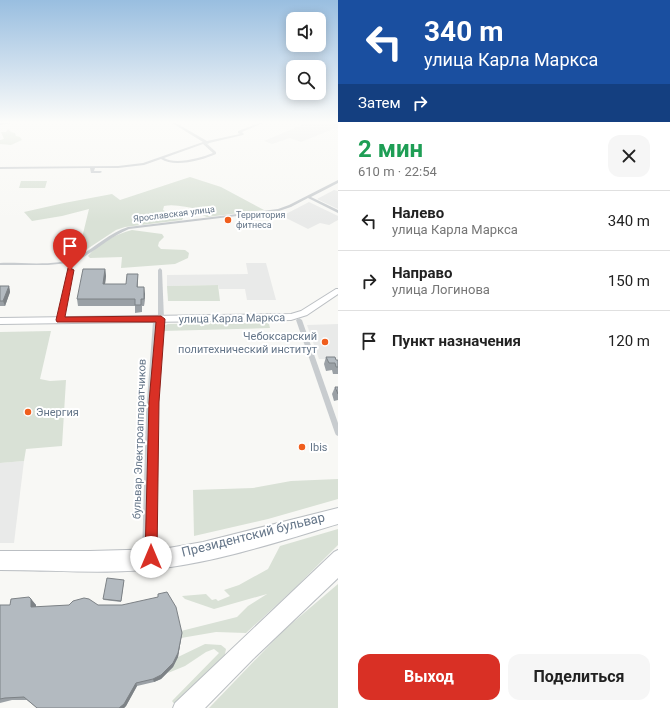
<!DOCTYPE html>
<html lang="ru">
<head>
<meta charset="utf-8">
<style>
  :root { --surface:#fff; --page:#f6f6f6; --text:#222; --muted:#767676; --line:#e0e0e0; --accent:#d93025 }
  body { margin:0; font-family:Roboto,sans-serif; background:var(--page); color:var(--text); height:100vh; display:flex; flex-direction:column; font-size:15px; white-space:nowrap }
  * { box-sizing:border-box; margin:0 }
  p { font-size:13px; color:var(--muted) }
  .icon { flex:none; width:22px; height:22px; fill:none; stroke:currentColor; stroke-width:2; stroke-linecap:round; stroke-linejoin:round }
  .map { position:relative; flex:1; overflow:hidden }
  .details { display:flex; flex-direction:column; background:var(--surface); width:332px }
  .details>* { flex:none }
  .guide { background:#1a4fa0; color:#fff; overflow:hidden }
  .tools { position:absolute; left:286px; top:12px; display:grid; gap:8px }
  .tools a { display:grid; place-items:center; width:40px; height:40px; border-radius:8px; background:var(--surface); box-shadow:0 2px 10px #0003; font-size:20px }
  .pin { position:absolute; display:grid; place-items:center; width:34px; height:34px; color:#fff; margin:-41px -17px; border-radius:50% 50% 50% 0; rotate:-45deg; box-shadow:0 0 4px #0007 }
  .pin .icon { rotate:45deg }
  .me { position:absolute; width:44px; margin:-22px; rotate:0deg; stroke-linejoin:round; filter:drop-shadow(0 0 3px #0008) }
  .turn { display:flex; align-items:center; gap:14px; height:84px; padding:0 20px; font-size:18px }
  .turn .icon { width:52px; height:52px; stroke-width:2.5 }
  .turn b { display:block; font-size:28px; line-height:34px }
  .then { display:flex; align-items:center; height:38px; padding:0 20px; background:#0003; gap:8px; font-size:15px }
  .round { display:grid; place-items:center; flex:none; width:42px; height:42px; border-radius:12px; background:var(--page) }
  .head { display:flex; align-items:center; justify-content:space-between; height:68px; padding:0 20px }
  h1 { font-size:24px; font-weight:700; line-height:30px; color:#1e9e55 }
  .primary-button { display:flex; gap:8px; margin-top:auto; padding:8px 20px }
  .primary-button a { flex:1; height:46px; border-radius:12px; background:var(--accent); color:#fff; font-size:16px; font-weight:700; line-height:46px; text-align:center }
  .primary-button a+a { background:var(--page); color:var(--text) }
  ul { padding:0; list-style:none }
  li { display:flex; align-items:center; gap:12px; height:60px; padding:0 20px; border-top:1px solid var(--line) }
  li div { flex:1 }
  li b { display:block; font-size:15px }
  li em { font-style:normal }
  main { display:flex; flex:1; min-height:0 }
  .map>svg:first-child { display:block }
</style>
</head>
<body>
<main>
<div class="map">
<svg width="338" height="708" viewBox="0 0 338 708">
  <rect width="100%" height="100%" fill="#f8f8f5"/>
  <g fill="#e9eae9">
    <polygon points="319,123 338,123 338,127 301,142 290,138 272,144 264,141 304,124"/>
    <polygon points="334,190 338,191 338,209 317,199"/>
    <polygon points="309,202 338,216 338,220 329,225 320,223 308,229 282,216"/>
    <polygon points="246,263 266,263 276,300 247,300 245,289 219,289 218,285 167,286 167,275 248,274"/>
    <polygon points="338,324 338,359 319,359 307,325"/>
    <polygon points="24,461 14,543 0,543 0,463"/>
  </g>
  <g fill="#d9e1d6">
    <polygon points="8,129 11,132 15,133 16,136 20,137 22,140 11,145 0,144 0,140 4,139 1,132 6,132"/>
    <path d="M190,177L221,187L264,210L207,217L202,215L206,210L205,208C191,210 177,203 164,206L163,210L173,215L183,218L182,220L125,227L116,230L72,259L64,261L81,242L89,209L62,216L32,221L24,212L64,203L112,194L120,200Z"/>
    <polygon points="21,181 47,181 45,188 19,188"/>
    <path d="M132,230L162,234L164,237L159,242L158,246L161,249L185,250L189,253L188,258L175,264L121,268L122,257L90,258L88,256C99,243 116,234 132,230Z"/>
    <polygon points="218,285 220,301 168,301 167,286"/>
    <polygon points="267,323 269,324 270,328 162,331 163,326 168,324"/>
    <polygon points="51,331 40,379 50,381 66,380 62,446 26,449 24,461 0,463 0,332"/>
    <polygon points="338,479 338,499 268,519 194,536 193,490 253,488 291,481"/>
    <polygon points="338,529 338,545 295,588 246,633 216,632 181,638 181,631 237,617 248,606 267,594 214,609 185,599 182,596 206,594 212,600 216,599 218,601 230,596 224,590 239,585 268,569 280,546"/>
    <polygon points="338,584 338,708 209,708 284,630"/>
    <polygon points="205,644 221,645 226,649 224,659 176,706 172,701 219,653 214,649 206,652 185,666 168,673 178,657"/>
  </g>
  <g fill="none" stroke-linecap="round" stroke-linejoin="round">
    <defs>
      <g id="major">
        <polygon points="336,289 338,289 338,294 307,315 291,320 0,324 0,318 291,314 301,311"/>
        <path d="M338,508V524C281,541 224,560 164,568C110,575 55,570 0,570V551H90L163,549L203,542Z"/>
        <polygon points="338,550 338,578 253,659 205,708 173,708 175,703 334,552"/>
      </g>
    </defs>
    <use href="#major" stroke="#bbbfc3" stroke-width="2"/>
    <g fill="#c8cccf" fill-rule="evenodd">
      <polygon points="0,123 14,123 0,125"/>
      <path d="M172,123H176L207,141L240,134L238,133V131L259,123H263L242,132L244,134L243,135L209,143L208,144L206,143L216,152V154C203,160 174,168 161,159L144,165L118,168H95L94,171H101L102,172L100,173H91L90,168L0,169V167L118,166L143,163L203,142ZM203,144L213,153C201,158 175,165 164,158Z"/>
      <path d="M338,180V183L311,197L338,210V213L308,198L291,207L279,211L129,229C109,237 94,253 74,262L63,320L60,322L57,320L69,263L48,265H0V263C22,262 57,267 77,257C95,248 109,233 128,227L278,209L289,205Z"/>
      <polygon points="160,268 162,270 164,319 161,321 158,319 158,270"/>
      <polygon points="299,318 302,320 338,423 338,436 336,435 335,433 296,320"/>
      <polygon points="156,320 158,321 159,324 162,325 163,326 157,402 155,557 154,560 151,561 148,559 146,560 143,559 142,556 146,413 153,322"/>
    </g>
    <use href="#major" fill="#fff" fill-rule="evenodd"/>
  </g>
  <g fill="#9aa0a5">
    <polygon points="105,269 106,276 105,284 126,284 138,274 138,287 145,294 144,306 142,306 142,312 135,313 135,306 78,306 77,299"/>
    <polygon points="0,286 9,286 10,292 5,306 0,306"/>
    <polygon points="326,357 336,360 338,360 338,374 333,374 332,370 326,371 324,364"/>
    <polygon points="335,387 338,387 338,400 334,401 332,394"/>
    <polygon points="124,581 121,602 104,600 103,599"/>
    <polygon points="31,599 36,605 36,607 98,605 182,633 178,657 173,667 161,679 154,682 137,686 126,706 124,708 37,708 27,700 12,700 0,703 0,605 10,605"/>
  </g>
  <g fill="#7d8286">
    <polygon points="105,269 106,276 104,292 103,284"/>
    <polygon points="9,286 10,292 5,306 3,301"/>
    <polygon points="144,287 145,294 144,306"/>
    <polygon points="31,599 36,605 36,613 31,607"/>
    <polygon points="182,633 178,657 173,667 161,679 154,682 153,679"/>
    <polygon points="136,683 137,686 126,706 124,708 119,708"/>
  </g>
  <g fill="#b3bac0" stroke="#7d8286">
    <polygon points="83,269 105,269 103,284 126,284 127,274 138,274 137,287 144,287 144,299 141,299 141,305 135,305 135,299 77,299"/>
    <polygon points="0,286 9,286 3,301 0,301"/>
    <polygon points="326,357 335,357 336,360 338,360 338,367 336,367 335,363 329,363"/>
    <polygon points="335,387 338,387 338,394"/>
    <polygon points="107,578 124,580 121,601 103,599"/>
    <polygon points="167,592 176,607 182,633 178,653 173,663 161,675 153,679 136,683 124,704 119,708 37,708 24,697 5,698 0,699 0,605 10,605 11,599 29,597 31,599 31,607 69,605 73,601 84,598 89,599 98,605 122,605 158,597 158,594"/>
  </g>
  <linearGradient id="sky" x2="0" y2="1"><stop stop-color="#99bee0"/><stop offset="0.55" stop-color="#fcfcfa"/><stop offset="1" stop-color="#fcfcfa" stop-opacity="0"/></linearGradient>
  <rect width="338" height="222" fill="url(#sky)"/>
  <polygon fill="#d93025" stroke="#8d1f18" points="68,268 70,268 74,270 65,317 161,316 165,319 159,402 157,557 156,561 151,563 146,561 145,557 149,402 156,322 57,322 56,320"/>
  <g fill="#f05e1d" stroke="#fff" stroke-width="1.5">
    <circle cx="228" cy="220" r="4"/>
    <circle cx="325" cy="342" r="4"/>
    <circle cx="28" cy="412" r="4"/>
    <circle cx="302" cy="447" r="4"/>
  </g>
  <g text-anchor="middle" stroke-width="4" stroke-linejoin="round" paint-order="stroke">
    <g font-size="9" fill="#657689" stroke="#fff">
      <text transform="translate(174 214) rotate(-7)" y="3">Ярославская улица</text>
    </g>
    <g font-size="9" fill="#657689" stroke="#fff" text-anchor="start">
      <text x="236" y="218">Территория<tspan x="236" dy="10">фитнеса</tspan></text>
    </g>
    <g font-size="11" fill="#657689" stroke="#fff">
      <text transform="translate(232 318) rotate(-1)" y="4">улица Карла Маркса</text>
      <text transform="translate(139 439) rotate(-88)" y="4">бульвар Электроаппаратчиков</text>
    </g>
    <g font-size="11" fill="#657689" stroke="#fff" text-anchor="start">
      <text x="317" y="340" text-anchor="end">Чебоксарский<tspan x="317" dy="13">политехнический институт</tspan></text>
      <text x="36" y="416">Энергия</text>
      <text x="310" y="451">Ibis</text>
    </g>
    <g font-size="13" fill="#657689" stroke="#fff">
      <text transform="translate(253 534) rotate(-14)" y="5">Президентский бульвар</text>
    </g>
  </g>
</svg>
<div class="tools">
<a><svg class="icon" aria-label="sound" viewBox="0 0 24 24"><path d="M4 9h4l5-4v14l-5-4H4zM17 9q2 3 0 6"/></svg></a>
<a><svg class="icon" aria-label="search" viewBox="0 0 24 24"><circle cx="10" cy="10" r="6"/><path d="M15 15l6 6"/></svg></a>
</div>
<div class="pin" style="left:70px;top:270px;background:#d93025"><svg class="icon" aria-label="arrive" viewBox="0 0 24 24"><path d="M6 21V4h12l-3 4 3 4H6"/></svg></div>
<svg class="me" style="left:151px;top:557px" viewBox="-20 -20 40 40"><circle r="19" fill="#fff"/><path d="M0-13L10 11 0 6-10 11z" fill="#d93025"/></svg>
</div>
<section class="details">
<div class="guide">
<div class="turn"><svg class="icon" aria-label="left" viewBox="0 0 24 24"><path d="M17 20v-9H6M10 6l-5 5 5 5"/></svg><div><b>340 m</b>улица Карла Маркса</div></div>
<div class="then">Затем<svg class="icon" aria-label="right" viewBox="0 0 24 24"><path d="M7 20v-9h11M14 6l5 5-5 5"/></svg></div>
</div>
<div class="head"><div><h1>2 мин</h1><p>610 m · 22:54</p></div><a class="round"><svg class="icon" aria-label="close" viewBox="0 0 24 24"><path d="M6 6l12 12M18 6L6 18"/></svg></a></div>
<ul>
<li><svg class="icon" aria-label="left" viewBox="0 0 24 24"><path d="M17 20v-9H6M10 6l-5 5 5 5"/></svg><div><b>Налево</b><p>улица Карла Маркса</p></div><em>340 m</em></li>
<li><svg class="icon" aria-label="right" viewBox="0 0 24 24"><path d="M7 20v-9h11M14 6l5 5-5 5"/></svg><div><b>Направо</b><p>улица Логинова</p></div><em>150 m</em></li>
<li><svg class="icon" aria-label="arrive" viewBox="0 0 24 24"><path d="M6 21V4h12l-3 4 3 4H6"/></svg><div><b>Пункт назначения</b></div><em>120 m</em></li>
</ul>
<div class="primary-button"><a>Выход</a><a>Поделиться</a></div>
</section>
</main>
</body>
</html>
